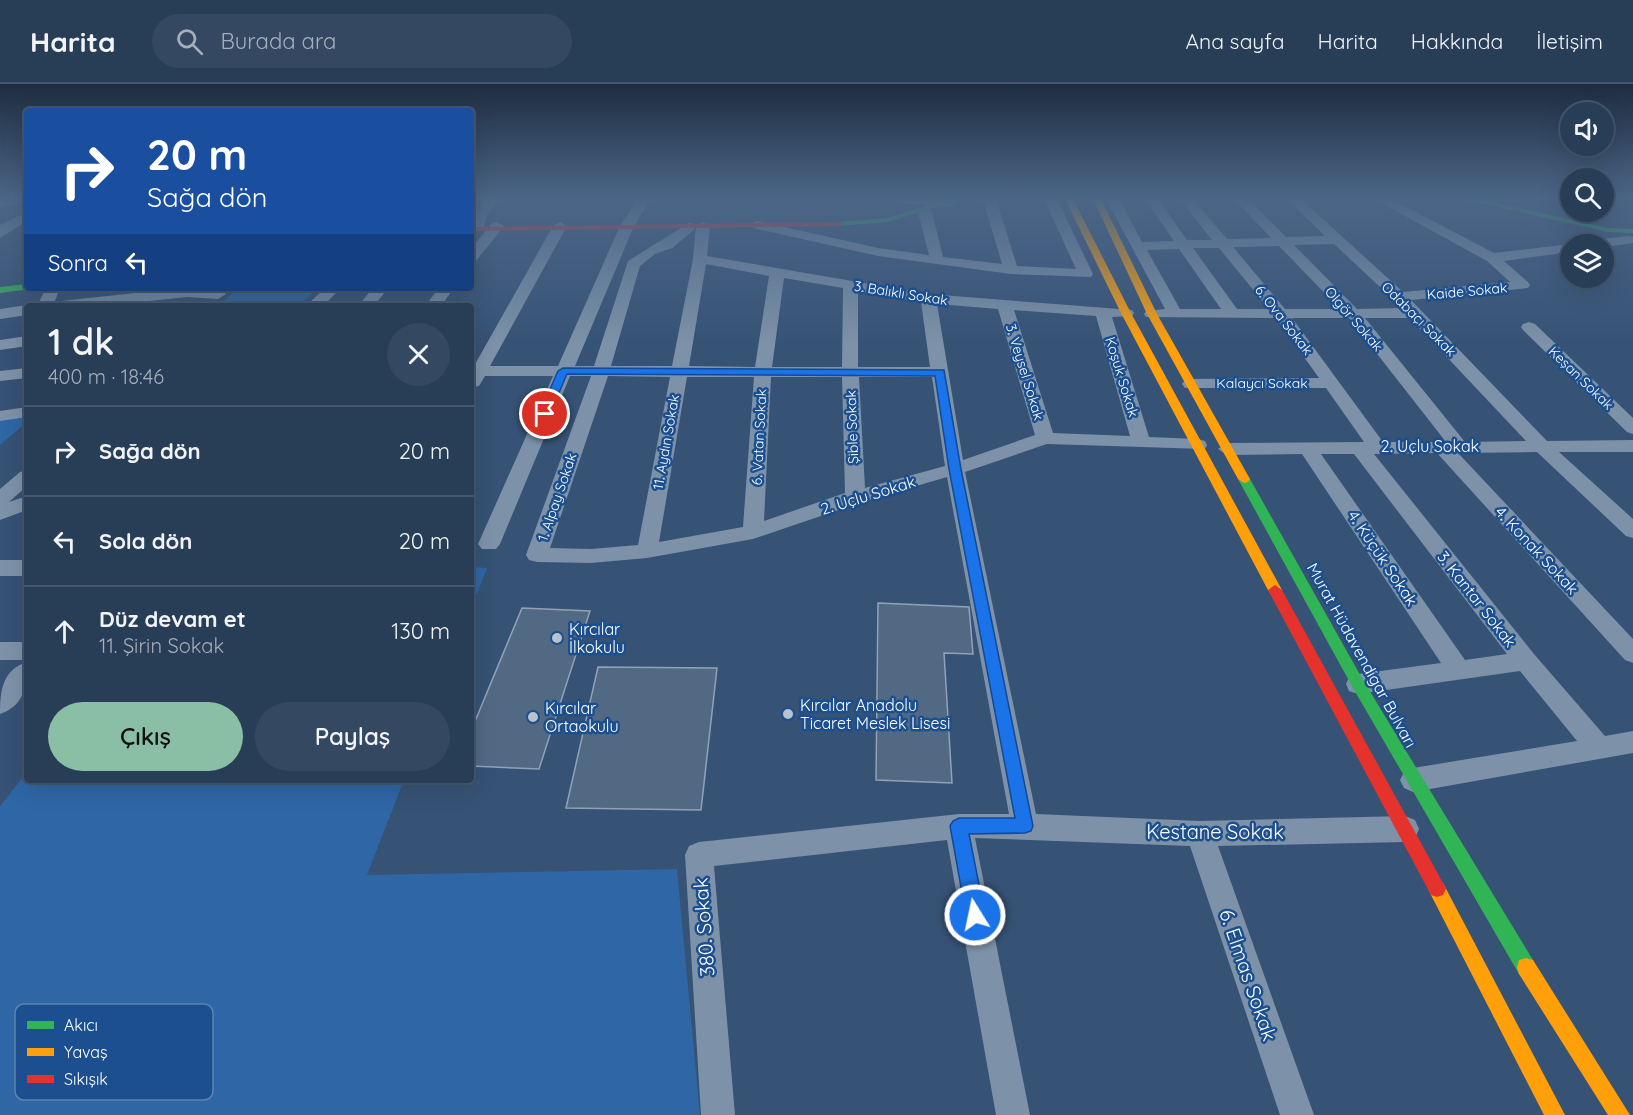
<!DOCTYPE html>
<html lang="tr">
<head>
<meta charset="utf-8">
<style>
  :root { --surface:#283e57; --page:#344961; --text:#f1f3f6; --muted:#a5aeba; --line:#44576d; --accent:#8abfa5 }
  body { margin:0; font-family:Quicksand,sans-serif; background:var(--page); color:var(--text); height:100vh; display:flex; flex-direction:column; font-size:22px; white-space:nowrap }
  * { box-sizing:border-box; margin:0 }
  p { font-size:20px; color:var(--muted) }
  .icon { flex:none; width:33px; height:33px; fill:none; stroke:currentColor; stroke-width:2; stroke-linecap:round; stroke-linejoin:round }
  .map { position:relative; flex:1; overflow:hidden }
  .drawer { position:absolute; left:24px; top:219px; width:450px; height:480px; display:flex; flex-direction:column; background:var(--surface); border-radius:6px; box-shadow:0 6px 24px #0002,0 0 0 2px var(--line) }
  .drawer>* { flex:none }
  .banner { position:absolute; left:24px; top:24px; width:450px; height:183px; border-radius:6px; box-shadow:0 6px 24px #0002,0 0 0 2px var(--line); background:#1a4fa0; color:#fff; overflow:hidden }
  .tools { position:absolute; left:1560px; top:18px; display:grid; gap:12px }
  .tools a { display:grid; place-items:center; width:54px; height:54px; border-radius:50%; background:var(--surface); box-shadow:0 6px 24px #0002,0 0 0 2px var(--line); font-size:30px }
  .pin { position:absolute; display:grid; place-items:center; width:51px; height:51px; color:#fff; margin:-26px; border:3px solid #fff; border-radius:50%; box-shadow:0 2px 6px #0007 }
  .me { position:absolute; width:66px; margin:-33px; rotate:350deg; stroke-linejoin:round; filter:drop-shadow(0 0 4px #0008) }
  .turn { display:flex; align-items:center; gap:21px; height:126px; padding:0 24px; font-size:27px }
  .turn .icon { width:78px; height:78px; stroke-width:2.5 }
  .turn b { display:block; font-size:42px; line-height:51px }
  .then { display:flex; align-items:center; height:57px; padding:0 24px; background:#0003; gap:12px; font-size:22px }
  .round { display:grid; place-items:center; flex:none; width:63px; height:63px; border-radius:32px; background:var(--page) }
  .headline { display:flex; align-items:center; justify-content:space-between; height:102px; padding:0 24px }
  h1 { font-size:36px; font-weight:600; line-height:45px }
  .primary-button { display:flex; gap:12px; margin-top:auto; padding:12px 24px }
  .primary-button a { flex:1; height:69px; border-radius:36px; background:var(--accent); color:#111; font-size:24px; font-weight:600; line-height:69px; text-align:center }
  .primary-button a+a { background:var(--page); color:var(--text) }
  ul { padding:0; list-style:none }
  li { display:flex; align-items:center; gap:18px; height:90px; padding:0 24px; border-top:2px solid var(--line) }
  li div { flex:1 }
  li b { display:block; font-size:22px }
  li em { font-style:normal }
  header { display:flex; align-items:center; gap:36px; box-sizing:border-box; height:84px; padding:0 30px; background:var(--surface); border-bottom:2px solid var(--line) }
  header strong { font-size:28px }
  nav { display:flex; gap:33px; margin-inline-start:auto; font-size:21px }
  .search { width:420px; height:54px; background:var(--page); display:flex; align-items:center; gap:15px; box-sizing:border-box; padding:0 21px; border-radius:33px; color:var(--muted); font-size:22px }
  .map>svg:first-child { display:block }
</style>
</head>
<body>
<header>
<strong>Harita</strong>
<div class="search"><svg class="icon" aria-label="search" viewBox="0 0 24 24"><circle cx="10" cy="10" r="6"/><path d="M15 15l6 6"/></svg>Burada ara</div>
<nav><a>Ana sayfa</a><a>Harita</a><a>Hakkında</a><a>İletişim</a></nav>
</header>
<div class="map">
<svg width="1633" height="1031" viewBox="0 0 1633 1031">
  <rect width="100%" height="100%" fill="#365274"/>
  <g fill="#2f66a5">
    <polygon points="238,204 320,204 297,222 219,222"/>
    <polygon points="27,331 27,338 0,361 0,335"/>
    <polygon points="471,483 487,484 471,525"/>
    <polygon points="27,688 27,696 404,696 367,791 677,785 700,1031 0,1031 0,722"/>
  </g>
  <g fill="#526984" stroke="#92a2b6" stroke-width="1.5">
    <polygon points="878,519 969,523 973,570 944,569 952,699 876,696"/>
    <polygon points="522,524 590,527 539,685 471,682 471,647"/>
    <polygon points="598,583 717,584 701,726 566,724"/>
  </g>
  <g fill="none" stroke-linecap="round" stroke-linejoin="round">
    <g fill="#7d92a8" fill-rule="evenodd">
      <polygon points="0,115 19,115 16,121 0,123"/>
      <polygon points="486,115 499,115 487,131 483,146 473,146 473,131"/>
      <path d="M638,115H651L634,142L575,282H594L628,177L689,139L694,140V146L672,164L655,170L640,182L611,282H672L693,175L696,142L703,138L710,142L707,172L928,210L1132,226L1134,229L1132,232L1112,233L1149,353L1198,355L1205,357L1207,361L1205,365L1047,360L965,388L1036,730L1200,737L1405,732L1415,736L1419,745L1415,754L1405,758L1218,762L1314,1031H1280L1190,762L975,754L1030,1031H996L947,756L714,782L735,1031H701L685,771L689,762L699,758L959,730H1009L947,393L862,418L753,455L647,474L591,479L537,478L529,476L526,471L591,292H570L500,460L496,465H482L478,460L553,292H485L479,302L473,303L471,282H474L553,142L560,138L567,142L490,282H558L620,142ZM706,180L769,192L755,283L689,282ZM784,194L843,204L842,283H772ZM858,207L921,218L930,283H858ZM937,220L998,225L1035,351L963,376ZM1014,226L1096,232L1130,352L1053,349ZM608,292L670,293L638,461L591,465L550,464ZM687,293H754L743,443L659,458ZM771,293H842L845,409L764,437ZM859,293H932L945,382L865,404Z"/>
      <polygon points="895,115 955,115 956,119 950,123 901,119"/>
      <polygon points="983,115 996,115 1017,182 1076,185 1044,115 1057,115 1093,190 1091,193 1011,190 878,172 757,145 750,141 757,137 878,164 929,171 918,128 925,124 932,128 943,173 1002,180"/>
      <path d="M1106,115H1119L1142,158L1174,157L1145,115H1158L1187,156H1212L1180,115H1193L1227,155L1271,154L1234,115H1248L1286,153L1325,152L1287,115H1301L1403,208L1510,198L1487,177L1374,115H1391L1494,169L1570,160H1573H1570V168L1504,177L1528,198L1530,201L1528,204L1411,216L1547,357L1633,356V368H1559L1633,435V454L1626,452L1537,368L1458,369L1633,555V579L1625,576L1437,369L1374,370L1534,570L1605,652L1633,647V669L1413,708L1404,704L1400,696L1404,688L1413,684L1577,657L1520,587L1358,610L1349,607L1346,600L1349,593L1358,590L1441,579L1302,370L1227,371L1218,365L1227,359L1364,358L1326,304H1185L1182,300L1185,296L1191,295L1319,294L1276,234L1146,233L1144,230L1146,227L1165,225ZM1334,160L1394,216L1401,224L1357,225L1294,161ZM1279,162L1340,225H1285L1233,163ZM1193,164H1219L1269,225H1237ZM1179,165L1221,225H1180L1147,166ZM1292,234H1349L1446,358H1383ZM1365,234H1410L1526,357L1465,358ZM1321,370H1354L1507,570L1465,576Z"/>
      <polygon points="27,128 27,137 0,154 0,141"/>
      <polygon points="497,138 504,142 476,177 471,178 471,165 492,139"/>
      <polygon points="1629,152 1633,153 1633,159 1604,163 1604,160 1586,160 1593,156"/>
      <polygon points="46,204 60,204 53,222 37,222"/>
      <polygon points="182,204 218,205 226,210 218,215 187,213 102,222 53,222 61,217"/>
      <polygon points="325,204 341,204 323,222 306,222"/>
      <polygon points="373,204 388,204 374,222 358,222"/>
      <polygon points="439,204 454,204 441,222 425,222"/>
      <polygon points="27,221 30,222 27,222 27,231 0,235 0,225"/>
      <polygon points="1529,238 1535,240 1633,334 1633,350 1627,348 1523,246 1521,243 1523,240"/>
      <polygon points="27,252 27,262 0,266 0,256"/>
      <polygon points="27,284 27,294 0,297 0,287"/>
      <polygon points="27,323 27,333 0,337 0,327"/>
      <polygon points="27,386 27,402 9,418 27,412 27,426 0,436 0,405 20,388"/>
      <rect x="0" y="476" width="27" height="16"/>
      <rect x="0" y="558" width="27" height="18"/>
      <path d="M27,578C27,600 25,622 0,630C0,607 2,586 27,578Z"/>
    </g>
    <g fill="#30b455" fill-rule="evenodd">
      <polygon points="949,115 963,115 888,138 838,142 834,140 838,138 887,134"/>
      <polygon points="1463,115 1480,115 1608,144 1633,145 1633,149 1608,148"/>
      <polygon points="27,200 27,204 30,205 0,209 0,203"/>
      <polygon points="1244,391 1250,395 1363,596 1533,876 1535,883 1533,890 1526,892 1519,890 1353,604 1238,395"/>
    </g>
    <g fill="#ff9f0a" fill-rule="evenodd">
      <polygon points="1065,115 1073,115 1131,229 1282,506 1280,509 1270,509 1268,506 1121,229"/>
      <polygon points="1093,115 1101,115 1157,230 1250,395 1248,398 1244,399 1238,395 1147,230"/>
      <polygon points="1437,797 1443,799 1565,1031 1544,1031 1431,811 1428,805 1431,799"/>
      <polygon points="1526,874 1533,876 1630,1031 1608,1031 1519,890 1517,883 1519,876"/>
    </g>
    <g fill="#e5322d" fill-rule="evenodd">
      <polygon points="841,138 841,142 838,142 471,147 471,143"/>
      <polygon points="1275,501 1282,506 1443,799 1446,805 1443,811 1437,813 1431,811 1268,506"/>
    </g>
  </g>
  <linearGradient id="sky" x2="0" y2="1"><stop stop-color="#1e2d40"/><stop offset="0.44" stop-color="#4c6688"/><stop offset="1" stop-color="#4c6688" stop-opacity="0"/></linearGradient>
  <rect width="1633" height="260" fill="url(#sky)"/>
  <polygon fill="#1a73e8" stroke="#114b97" stroke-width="1.5" points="563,284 944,286 961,385 1033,742 1031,747 1025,749 969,750 985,831 982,837 975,840 969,837 966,831 950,742 953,737 959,734 1015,734 949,385 935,292 567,290 550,330 541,333 539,330 558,287"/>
  <g fill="#b9c2ce" stroke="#1b4f8f" stroke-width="2">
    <circle cx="557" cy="554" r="6"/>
    <circle cx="788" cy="630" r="6"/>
    <circle cx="533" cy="633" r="6"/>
  </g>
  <g text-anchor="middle" stroke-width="5" stroke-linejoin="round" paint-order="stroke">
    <g font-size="14" fill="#fff" stroke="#1b4f8f">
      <text transform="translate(1467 207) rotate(-5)" y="5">Kaide Sokak</text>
      <text transform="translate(901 209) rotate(9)" y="5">3. Balıklı Sokak</text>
      <text transform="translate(1354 235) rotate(49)" y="5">Olgör Sokak</text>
      <text transform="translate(1419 235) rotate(45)" y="5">Odabaçı Sokak</text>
      <text transform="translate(1284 236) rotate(52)" y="5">6. Ova Sokak</text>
      <text transform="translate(1025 288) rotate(73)" y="5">3. Veysel Sokak</text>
      <text transform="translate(1122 293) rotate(73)" y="5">Koşuk Sokak</text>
      <text transform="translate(1581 294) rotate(44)" y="5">Keşan Sokak</text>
      <text x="1262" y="304">Kalaycı Sokak</text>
      <text transform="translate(852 343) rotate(-92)" y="5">Şible Sokak</text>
      <text transform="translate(759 353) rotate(-87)" y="5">6. Vatan Sokak</text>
      <text transform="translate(666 358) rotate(-80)" y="5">11. Aydın Sokak</text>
      <text transform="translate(557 413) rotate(-71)" y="5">1. Alpay Sokak</text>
    </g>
    <g font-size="16" fill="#fff" stroke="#1b4f8f">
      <text x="1430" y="368">2. Uçlu Sokak</text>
      <text transform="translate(868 411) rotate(-17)" y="6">2. Uçlu Sokak</text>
      <text transform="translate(1537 466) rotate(47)" y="6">4. Konak Sokak</text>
      <text transform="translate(1383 474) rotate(56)" y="6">4. Küçük Sokak</text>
      <text transform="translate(1477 515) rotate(52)" y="6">3. Kantar Sokak</text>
      <text transform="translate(1362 571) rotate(61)" y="6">Murat Hüdavendigar Bulvarı</text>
    </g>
    <g font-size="16" fill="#fff" stroke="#1b4f8f" text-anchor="start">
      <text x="569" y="551">Kırcılar<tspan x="569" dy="18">İlkokulu</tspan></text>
      <text x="800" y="627">Kırcılar Anadolu<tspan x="800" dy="18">Ticaret Meslek Lisesi</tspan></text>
      <text x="545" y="630">Kırcılar<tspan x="545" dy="18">Ortaokulu</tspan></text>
    </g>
    <g font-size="20" fill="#fff" stroke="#1b4f8f">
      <text x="1215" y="755">Kestane Sokak</text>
      <text transform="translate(704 843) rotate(-94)" y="7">380. Sokak</text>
      <text transform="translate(1248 891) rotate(71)" y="7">6. Elmas Sokak</text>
    </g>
  </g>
  <rect x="15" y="920" width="198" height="96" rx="9" fill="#1b4f8f" stroke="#5f84b1" stroke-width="1.5"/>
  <rect x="27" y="937" width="27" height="8" fill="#30b455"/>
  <rect x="27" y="964" width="27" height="8" fill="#ff9f0a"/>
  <rect x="27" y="991" width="27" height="8" fill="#e5322d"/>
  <g font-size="16" fill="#fff">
    <text x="64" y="947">Akıcı</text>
    <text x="64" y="974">Yavaş</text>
    <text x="64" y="1001">Sıkışık</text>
  </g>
</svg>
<div class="tools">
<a><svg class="icon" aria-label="sound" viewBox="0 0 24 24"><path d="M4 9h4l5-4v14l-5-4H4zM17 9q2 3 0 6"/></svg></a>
<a><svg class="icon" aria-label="search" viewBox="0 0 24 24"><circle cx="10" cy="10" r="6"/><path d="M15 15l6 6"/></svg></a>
<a><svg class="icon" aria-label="layers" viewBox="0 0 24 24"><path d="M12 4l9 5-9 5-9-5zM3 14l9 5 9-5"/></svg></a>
</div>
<div class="pin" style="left:545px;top:330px;background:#d93025"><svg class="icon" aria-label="arrive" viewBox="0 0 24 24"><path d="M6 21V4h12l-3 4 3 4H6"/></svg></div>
<svg class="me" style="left:975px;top:831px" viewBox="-20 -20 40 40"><circle r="17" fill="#1a73e8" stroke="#fff" stroke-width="3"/><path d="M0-11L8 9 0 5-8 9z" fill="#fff"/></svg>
<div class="banner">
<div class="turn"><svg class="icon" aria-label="right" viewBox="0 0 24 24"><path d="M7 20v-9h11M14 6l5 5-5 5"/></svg><div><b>20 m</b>Sağa dön</div></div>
<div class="then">Sonra<svg class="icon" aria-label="left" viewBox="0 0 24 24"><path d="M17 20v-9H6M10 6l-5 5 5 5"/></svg></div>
</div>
<section class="drawer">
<div class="headline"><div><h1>1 dk</h1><p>400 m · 18:46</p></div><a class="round"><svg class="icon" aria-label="close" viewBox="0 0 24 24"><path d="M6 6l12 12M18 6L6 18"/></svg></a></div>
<ul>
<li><svg class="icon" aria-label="right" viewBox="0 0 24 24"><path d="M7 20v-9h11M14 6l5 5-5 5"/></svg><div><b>Sağa dön</b></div><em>20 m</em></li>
<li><svg class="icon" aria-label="left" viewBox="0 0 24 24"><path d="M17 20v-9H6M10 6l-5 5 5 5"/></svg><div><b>Sola dön</b></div><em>20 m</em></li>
<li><svg class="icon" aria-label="ahead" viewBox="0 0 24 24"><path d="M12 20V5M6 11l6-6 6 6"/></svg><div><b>Düz devam et</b><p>11. Şirin Sokak</p></div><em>130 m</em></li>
</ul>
<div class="primary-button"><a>Çıkış</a><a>Paylaş</a></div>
</section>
</div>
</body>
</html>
